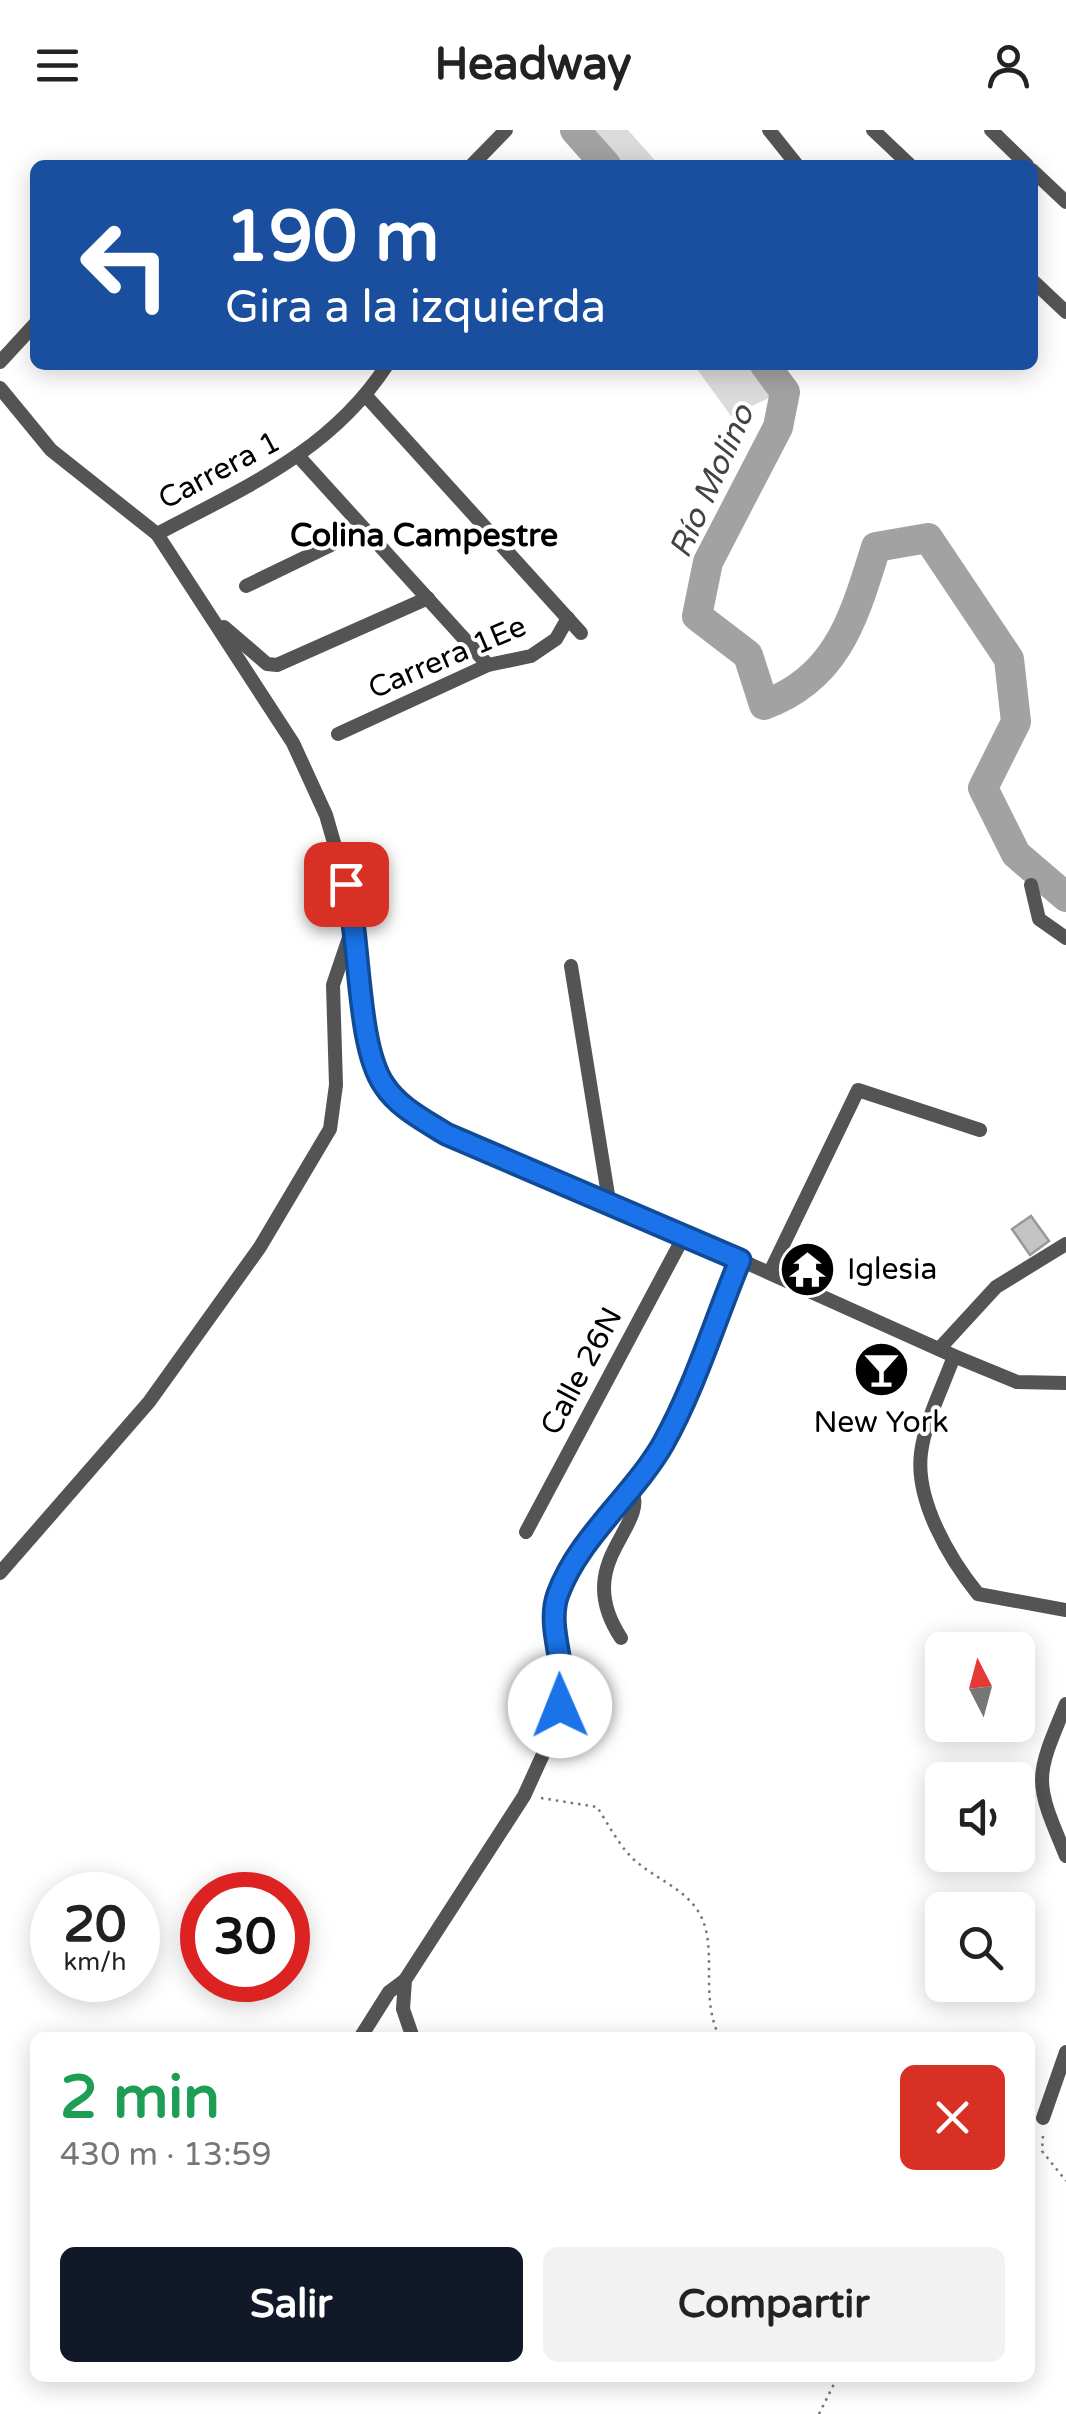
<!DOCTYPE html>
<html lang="es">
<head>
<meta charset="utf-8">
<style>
  :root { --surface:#fff; --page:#f2f2f2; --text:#222; --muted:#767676; --accent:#111827 }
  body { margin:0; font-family:"Varela Round",sans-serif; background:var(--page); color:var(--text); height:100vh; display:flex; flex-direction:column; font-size:38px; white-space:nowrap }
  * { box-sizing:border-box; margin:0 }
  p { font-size:32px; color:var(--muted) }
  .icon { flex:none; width:55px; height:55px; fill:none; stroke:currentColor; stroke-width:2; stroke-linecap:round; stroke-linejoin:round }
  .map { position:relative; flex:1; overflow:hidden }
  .details { position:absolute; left:30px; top:1902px; width:1005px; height:350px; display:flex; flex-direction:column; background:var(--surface); border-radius:15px; box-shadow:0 5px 25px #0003 }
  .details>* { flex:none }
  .guide { position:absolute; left:30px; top:30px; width:1008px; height:210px; border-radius:15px; box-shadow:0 5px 25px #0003; background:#1a4fa0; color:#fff; overflow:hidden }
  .needle { width:65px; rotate:354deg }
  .tools { position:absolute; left:925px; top:1502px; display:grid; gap:20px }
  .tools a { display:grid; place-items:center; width:110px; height:110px; border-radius:15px; background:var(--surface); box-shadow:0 5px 25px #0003; font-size:50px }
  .speed { position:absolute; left:30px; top:1742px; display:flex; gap:20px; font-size:50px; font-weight:700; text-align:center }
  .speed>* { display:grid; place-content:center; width:130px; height:130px; border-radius:50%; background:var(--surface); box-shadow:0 5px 25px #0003; line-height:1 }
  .speed small { font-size:25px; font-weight:400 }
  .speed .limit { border:15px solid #d22; background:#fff; color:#111 }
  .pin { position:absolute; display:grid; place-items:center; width:85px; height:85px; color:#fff; margin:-42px; border-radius:20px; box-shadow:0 5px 15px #0006 }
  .me { position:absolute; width:110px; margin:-55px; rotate:359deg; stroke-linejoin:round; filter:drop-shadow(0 0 8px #0008) }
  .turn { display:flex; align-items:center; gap:35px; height:210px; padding:0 30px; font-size:45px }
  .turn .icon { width:130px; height:130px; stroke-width:2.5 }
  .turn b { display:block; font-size:70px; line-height:85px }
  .round { display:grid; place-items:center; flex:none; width:105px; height:105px; border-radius:15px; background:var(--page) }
  .overview { display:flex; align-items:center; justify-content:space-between; height:170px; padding:0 30px }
  h1 { font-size:60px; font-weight:700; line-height:75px; color:#1e9e55 }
  .button { display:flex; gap:20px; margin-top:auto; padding:20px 30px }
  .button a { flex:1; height:115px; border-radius:15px; background:var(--accent); color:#fff; font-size:40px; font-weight:700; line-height:115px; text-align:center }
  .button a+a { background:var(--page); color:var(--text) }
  header { display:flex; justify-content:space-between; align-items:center; height:130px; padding:0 30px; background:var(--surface); font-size:45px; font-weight:700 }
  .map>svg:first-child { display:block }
</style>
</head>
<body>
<header><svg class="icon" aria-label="menu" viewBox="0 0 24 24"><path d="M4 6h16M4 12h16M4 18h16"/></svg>Headway<svg class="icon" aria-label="person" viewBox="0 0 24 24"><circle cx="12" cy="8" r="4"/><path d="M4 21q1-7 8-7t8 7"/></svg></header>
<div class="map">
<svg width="1066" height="2284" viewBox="0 0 1066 2284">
  <rect width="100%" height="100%" fill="#fff"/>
  <g fill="#dbdbdb">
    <polygon points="592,0 628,0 659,35 619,35"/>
    <polygon points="694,235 753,235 777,264 731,286"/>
  </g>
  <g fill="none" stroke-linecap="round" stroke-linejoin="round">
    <g stroke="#a2a2a2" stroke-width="30">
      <polyline points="575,0 606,35"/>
      <path d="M765,235L785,262L778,297L708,432L697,486L748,525L764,575C838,548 854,487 876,417L928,408L1009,529L1016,592L983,658L1016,724L1066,767"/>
    </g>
  </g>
  <g fill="#c4c4c4" stroke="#989898" stroke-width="2.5">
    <polygon points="1031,1086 1049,1111 1030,1125 1012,1099"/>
    <polygon points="874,1216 902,1227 888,1263 860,1252"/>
  </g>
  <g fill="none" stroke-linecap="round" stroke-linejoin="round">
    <g stroke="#767676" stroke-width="2.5" stroke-dasharray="2.5 5" stroke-linecap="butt">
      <path d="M541,1668L597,1677C609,1695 621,1720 638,1733C657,1749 684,1759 698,1781C720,1815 698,1865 720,1908"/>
      <polyline points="1043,2006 1042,2021 1066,2051"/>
      <polyline points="819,2284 837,2248"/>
    </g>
    <g stroke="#545454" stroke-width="14">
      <polyline points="769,0 797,35"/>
      <polyline points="873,0 910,35"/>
      <polyline points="991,0 1027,35"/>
      <polyline points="472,35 506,0"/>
      <polyline points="1032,40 1066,72"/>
      <polyline points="1032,150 1066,182"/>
      <polyline points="0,232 35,194"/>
      <polyline points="0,258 51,320 157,404 293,613 326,685 356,789 370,925 384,956 409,981 446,1004 609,1071 954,1226 1017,1252 1066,1253"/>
      <polyline points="366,266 581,503"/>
      <polyline points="300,328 488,535"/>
      <path d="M157,404C245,357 330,322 387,235"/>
      <polyline points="246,456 362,400"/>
      <polyline points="224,497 267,534 277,535 428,468"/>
      <polyline points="338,604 488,535 531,526 556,509 568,488"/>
      <polyline points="1031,755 1039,789 1066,808"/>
      <polyline points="571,836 609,1071"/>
      <polyline points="770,1142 858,960 980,1000"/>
      <polyline points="939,1219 996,1157 1066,1114"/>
      <path d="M954,1226C943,1257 925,1291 921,1323C915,1370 949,1428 978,1464L1066,1480"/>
      <polyline points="526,1402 684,1106"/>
      <polyline points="0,1443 149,1272 260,1117 330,999 336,955 333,855 355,790"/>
      <path d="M621,1508C571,1432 649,1398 632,1360"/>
      <path d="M1066,1574C1034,1650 1034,1650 1066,1726"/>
      <polyline points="360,1908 389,1862 405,1850"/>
      <polyline points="413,1908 403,1879 405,1850 524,1666 555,1598 566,1555 558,1518 556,1468 572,1434 664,1312 740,1130"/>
      <polyline points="1043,1988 1066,1922"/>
    </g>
  </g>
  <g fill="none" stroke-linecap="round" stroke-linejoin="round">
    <defs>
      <path id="route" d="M346,754C361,809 356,914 384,955C398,977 424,990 446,1004L740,1130C715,1190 695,1257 663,1314C633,1366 579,1407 558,1464C545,1499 570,1540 560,1576"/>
    </defs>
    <use href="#route" stroke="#114b97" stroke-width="25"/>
    <use href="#route" stroke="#1a73e8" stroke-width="18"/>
  </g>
  <defs>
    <symbol id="temple-disc" viewBox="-11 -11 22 22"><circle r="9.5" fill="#000" stroke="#fff"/><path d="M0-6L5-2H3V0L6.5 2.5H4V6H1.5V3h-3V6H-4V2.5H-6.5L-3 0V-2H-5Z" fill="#fff"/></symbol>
    <symbol id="bar-disc" viewBox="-11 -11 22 22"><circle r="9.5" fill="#000" stroke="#fff"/><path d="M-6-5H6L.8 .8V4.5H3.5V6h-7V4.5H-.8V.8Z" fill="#fff"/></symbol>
  </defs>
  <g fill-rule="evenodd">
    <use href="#temple-disc" x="776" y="1108" width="63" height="63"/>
    <use href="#bar-disc" x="850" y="1208" width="63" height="63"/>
  </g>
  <g text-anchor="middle" stroke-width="8" stroke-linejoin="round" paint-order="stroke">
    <g font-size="30" fill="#000" stroke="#fff">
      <text transform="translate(219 340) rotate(-28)" y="10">Carrera 1</text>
      <text transform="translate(447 527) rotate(-23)" y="10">Carrera 1Ee</text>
      <text transform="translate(581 1241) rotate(-62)" y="10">Calle 26N</text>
    </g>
    <g font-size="30" fill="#000" stroke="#fff" text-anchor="start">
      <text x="847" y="1149">Iglesia</text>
      <text x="881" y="1302" text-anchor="middle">New York</text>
    </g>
    <g font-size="32" font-style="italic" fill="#434343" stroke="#fff">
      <text transform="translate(711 351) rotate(-66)" y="11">Río Molino</text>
    </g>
    <g font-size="32" font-weight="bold" fill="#000" stroke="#fff">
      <text x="424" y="416">Colina Campestre</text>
    </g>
  </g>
</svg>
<div class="tools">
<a><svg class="needle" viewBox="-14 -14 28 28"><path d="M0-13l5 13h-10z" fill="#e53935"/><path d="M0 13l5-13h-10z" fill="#767676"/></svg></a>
<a><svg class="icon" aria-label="sound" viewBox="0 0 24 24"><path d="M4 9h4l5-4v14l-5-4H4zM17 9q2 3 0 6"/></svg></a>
<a><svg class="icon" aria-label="search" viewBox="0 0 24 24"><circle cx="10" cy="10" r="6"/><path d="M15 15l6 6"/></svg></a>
</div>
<div class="speed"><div>20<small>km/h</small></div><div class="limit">30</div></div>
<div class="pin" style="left:346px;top:754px;background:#d93025"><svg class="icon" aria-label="arrive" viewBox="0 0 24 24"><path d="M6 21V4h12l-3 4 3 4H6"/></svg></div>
<svg class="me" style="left:560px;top:1576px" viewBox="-20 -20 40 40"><circle r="19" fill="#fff"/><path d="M0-13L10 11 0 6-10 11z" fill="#1a73e8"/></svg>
<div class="guide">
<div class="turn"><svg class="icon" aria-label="left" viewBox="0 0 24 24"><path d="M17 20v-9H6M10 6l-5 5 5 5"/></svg><div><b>190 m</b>Gira a la izquierda</div></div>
</div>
<section class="details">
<div class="overview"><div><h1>2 min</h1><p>430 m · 13:59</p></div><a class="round" style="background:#d93025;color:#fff"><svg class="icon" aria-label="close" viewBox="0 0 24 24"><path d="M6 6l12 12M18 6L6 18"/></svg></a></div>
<div class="button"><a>Salir</a><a>Compartir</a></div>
</section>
</div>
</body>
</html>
